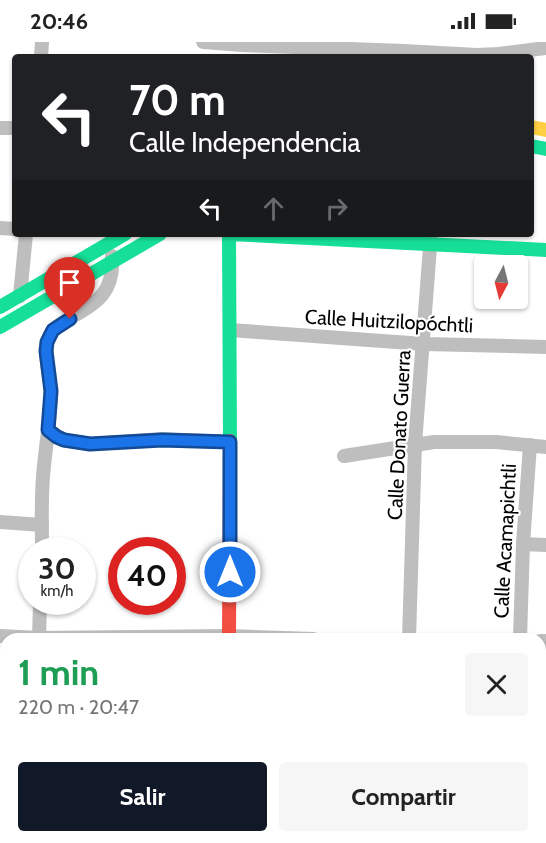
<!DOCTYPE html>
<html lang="es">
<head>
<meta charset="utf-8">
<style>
  :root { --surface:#fff; --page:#f6f6f6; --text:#222; --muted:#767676; --accent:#111827 }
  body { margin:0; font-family:Cabin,sans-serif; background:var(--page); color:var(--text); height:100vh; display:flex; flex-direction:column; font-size:22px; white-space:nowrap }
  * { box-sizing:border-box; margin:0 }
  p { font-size:20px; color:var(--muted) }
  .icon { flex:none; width:33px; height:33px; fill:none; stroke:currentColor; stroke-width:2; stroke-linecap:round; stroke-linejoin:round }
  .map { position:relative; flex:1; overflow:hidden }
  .sheet { position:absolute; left:0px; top:591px; width:546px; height:210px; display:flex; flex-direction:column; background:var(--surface); border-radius:18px 18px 0 0; box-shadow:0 2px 4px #0004 }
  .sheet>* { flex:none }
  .hud { position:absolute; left:12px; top:12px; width:522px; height:183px; border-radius:6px; box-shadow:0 2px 4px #0004; background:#202124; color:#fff; overflow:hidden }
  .needle { width:39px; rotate:187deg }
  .controls { position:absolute; left:474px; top:213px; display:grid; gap:12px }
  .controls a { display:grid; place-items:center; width:54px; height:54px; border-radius:6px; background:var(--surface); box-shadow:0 2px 4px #0004; font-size:30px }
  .speed { position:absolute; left:18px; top:495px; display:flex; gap:12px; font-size:30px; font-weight:700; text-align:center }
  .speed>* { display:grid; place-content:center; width:78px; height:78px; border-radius:50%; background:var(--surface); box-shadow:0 2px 4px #0004; line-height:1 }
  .speed small { font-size:15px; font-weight:400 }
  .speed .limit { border:9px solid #d22; background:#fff; color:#111 }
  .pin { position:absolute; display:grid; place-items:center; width:51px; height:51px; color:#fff; margin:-62px -26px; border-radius:50% 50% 50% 0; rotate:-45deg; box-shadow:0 0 6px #0007 }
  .pin .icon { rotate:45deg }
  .me { position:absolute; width:66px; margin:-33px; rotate:0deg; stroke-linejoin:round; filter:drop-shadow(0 0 4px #0008) }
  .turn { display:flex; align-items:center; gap:21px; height:126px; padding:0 18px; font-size:27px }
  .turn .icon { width:78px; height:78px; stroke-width:2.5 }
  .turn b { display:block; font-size:42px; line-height:51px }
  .lanes { display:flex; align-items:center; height:57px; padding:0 18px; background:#0003; justify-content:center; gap:30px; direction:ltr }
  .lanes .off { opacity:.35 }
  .round { display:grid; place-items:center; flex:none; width:63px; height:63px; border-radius:6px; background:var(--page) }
  .headline { display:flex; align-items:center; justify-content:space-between; height:102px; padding:0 18px }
  h1 { font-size:36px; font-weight:700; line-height:45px; color:#1e9e55 }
  .action { display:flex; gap:12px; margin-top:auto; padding:12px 18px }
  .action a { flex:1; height:69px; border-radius:6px; background:var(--accent); color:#fff; font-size:24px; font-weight:700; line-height:69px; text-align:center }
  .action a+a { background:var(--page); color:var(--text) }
  .status { display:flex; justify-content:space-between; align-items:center; height:42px; padding:0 30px; background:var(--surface); direction:ltr }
  .status svg { height:16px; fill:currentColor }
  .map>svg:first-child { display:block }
</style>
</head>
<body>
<div class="status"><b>20:46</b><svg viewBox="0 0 49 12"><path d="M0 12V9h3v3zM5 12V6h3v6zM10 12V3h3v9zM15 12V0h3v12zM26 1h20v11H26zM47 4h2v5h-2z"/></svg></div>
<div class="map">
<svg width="546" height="801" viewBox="0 0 546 801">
  <rect width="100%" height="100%" fill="#fff"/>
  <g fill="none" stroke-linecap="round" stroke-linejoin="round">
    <g stroke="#bebebe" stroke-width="14">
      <polyline points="203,0 242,3 404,9 477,13 498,12 546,6"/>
      <polyline points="41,15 42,0"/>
      <polyline points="0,86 15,86"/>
      <polyline points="0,186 15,187"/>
      <polyline points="20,254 26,192"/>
      <polyline points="230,288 424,302 546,305"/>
      <polyline points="48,388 64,398 90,402 162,397 230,400"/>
      <polyline points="344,414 434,400 496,400 546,405"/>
      <polyline points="0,480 42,483"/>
      <polyline points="523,502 546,503"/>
      <path d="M42,508C42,484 41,460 43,435C45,408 50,381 51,354C51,335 42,313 49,295C52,287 59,283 65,279C94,262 115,253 112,214"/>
      <polyline points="0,594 39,596 229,594 313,597"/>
      <polyline points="39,597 40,560"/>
      <polyline points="409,597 415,402 431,192"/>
      <polyline points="520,597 523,502 530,403"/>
      <polyline points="540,599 546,599"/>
      <polyline points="540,703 546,703"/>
      <polyline points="0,786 6,786"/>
      <polyline points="207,795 217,801"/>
      <polyline points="418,795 527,801"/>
      <polyline points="35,801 35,795"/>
      <polyline points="392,801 404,795"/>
    </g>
    <g stroke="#16e098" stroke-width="14">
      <polyline points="531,104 546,107"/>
      <polyline points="0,265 125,192"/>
      <polyline points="0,285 160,192"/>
      <polyline points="230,399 229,192 546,208"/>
    </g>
    <polyline stroke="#ffcf43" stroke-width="14" points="531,85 546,88"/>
    <polyline stroke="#f24e42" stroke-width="14" points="229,597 230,399"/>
  </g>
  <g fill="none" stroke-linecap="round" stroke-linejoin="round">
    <defs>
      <polyline id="route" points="70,277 53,288 47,300 46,309 51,349 48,388 57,395 64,398 90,402 162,398 230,400 230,530"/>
    </defs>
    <use href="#route" stroke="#114b97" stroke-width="15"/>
    <use href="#route" stroke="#1a73e8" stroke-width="10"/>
  </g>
  <g text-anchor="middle" stroke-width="4.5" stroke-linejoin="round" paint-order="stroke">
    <g font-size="20" fill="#000" stroke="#fff">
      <text transform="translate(389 279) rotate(3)" y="7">Calle Huitzilopóchtli</text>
      <text transform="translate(399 393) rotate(-87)" y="7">Calle Donato Guerra</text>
      <text transform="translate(505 499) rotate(-87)" y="7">Calle Acamapichtli</text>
    </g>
  </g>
</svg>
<div class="controls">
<a><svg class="needle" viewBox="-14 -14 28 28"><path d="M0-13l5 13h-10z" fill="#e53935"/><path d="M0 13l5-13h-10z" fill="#767676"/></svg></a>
</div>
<div class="speed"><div>30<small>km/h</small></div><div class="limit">40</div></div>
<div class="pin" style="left:70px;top:277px;background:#d93025"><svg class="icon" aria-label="arrive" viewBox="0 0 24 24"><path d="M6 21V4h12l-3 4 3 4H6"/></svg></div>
<svg class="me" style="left:230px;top:530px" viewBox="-20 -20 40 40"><circle r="17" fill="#1a73e8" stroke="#fff" stroke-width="3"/><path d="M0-11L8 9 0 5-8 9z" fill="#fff"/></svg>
<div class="hud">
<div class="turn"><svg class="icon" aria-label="left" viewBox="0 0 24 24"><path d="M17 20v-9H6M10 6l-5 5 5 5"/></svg><div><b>70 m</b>Calle Independencia</div></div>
<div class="lanes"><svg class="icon" aria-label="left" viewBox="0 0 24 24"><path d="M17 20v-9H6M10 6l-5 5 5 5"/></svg><svg class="icon off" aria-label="ahead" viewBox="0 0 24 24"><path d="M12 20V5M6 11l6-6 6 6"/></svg><svg class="icon off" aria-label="right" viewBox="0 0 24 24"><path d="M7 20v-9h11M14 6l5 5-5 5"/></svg></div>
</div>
<section class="sheet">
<div class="headline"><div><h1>1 min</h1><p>220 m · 20:47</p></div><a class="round"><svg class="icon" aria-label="close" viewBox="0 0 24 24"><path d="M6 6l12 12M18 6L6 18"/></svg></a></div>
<div class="action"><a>Salir</a><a>Compartir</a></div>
</section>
</div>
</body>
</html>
